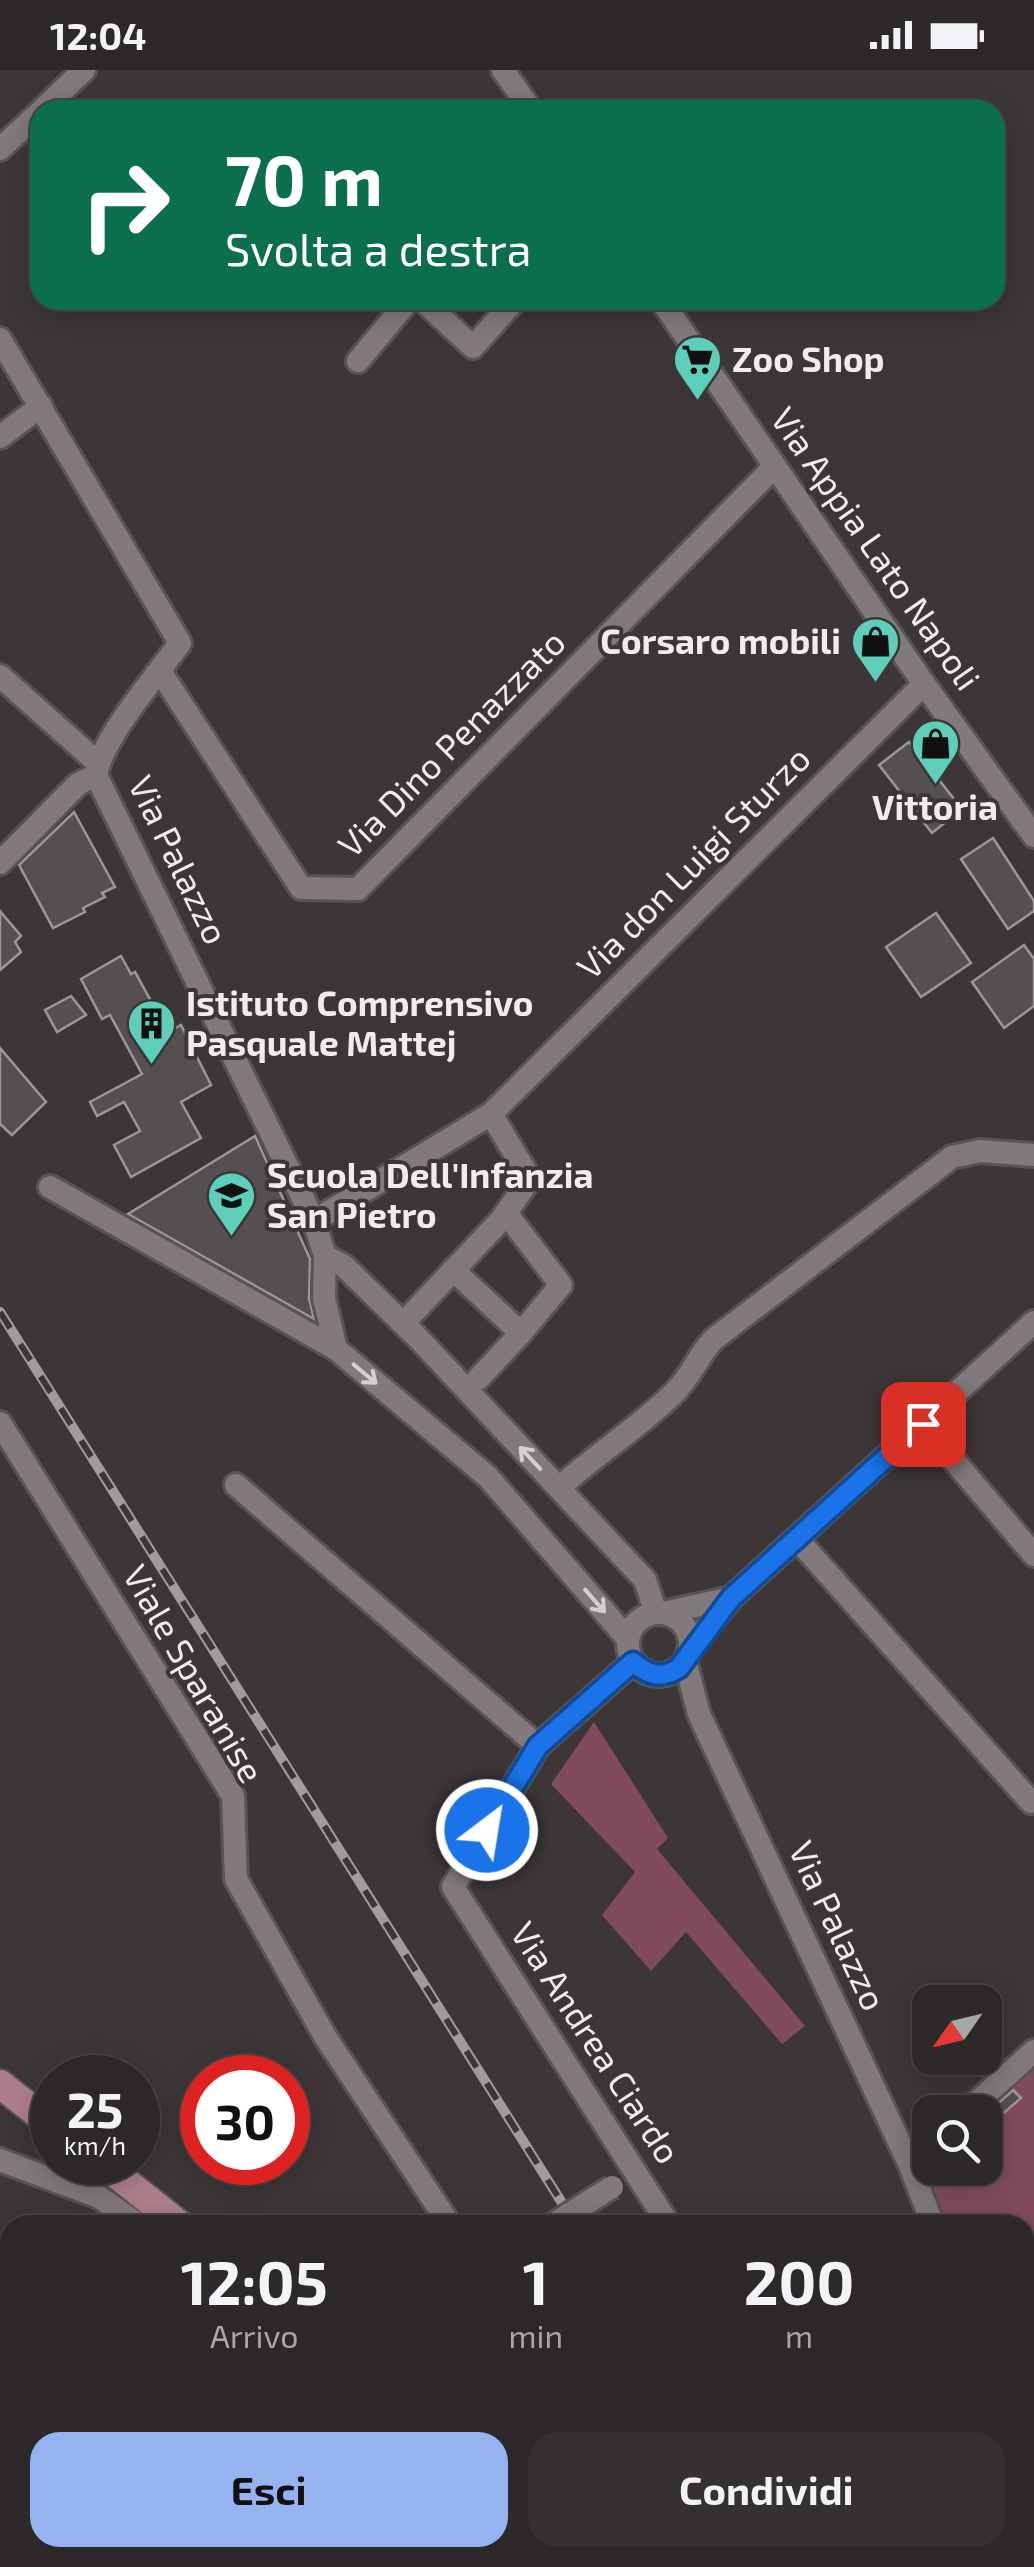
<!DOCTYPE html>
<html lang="it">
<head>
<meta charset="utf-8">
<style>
  :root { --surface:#2d2829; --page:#353031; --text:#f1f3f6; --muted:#a7a6a8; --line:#484446; --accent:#95b2f1 }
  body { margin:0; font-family:"Exo 2",sans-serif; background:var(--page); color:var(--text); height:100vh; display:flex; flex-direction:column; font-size:38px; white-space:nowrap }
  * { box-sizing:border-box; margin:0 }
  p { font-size:32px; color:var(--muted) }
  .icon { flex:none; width:55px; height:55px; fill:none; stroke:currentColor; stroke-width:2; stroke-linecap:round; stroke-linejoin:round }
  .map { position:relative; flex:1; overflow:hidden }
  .side { position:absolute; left:0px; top:2145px; width:1035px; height:352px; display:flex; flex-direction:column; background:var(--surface); border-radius:30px 30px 0 0; box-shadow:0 5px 25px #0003,0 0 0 2px var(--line) }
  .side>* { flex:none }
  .guide { position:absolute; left:30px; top:30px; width:975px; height:210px; border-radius:30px; box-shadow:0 5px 25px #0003,0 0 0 2px var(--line); background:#0b6e4f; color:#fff; overflow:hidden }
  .needle { width:65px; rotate:236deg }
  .fabs { position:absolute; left:912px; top:1915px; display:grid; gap:20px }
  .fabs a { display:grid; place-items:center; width:90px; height:90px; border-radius:20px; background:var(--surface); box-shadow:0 5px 25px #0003,0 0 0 2px var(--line); font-size:50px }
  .speed { position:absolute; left:30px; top:1985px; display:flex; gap:20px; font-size:50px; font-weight:700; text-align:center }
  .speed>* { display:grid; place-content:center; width:130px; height:130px; border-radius:50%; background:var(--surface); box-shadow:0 5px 25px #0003,0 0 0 2px var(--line); line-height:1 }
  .speed small { font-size:25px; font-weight:400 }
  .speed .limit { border:15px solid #d22; background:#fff; color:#111 }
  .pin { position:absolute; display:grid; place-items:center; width:85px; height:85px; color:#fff; margin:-42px; border-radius:20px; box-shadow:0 5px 15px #0006 }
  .me { position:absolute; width:110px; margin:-55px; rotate:31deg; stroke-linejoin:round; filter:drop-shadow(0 0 8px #0008) }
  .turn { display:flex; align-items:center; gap:35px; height:210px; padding:0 30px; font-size:45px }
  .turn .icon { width:130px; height:130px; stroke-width:2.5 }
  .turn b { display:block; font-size:70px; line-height:85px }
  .eta { display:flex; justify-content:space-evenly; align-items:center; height:170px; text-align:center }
  .eta b { font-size:60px; font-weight:700; line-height:70px }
  .action { display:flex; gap:20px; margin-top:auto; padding:20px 30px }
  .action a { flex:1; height:115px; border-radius:30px; background:var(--accent); color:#111; font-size:40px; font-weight:700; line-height:115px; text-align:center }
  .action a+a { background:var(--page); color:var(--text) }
  .status { display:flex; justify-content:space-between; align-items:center; height:70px; padding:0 50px; background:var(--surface); direction:ltr }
  .status svg { height:28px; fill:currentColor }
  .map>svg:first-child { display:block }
</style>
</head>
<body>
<div class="status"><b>12:04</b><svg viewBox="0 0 49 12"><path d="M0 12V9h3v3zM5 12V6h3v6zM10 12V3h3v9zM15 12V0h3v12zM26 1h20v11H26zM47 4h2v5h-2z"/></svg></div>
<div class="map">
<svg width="1034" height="2497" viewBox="0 0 1034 2497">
  <rect width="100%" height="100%" fill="#3c3637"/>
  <g fill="#824b5c">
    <polygon points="594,1652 668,1768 657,1779 805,1956 782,1974 686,1862 651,1901 602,1845 635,1802 551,1714"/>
    <polygon points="1034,1993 1034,2360 1025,2338 1025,2155 948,2155 920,2090 930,2083 930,2098 985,2098 985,2042 977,2042"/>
  </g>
  <g fill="#564f50" stroke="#9d9597" stroke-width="2.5">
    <polygon points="909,672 962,739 932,763 879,695"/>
    <polygon points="74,742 115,817 102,823 105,827 83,838 85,842 53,858 19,795"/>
    <polygon points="993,768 1034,831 1034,841 1008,859 961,789"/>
    <polygon points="0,841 21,866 15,872 21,882 0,900"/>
    <polygon points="936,843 971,893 921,927 886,877"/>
    <polygon points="1024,875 1034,889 1034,936 1004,958 972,912"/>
    <polygon points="121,886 131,904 135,902 168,962 181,955 211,1015 181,1032 201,1068 131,1107 114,1075 140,1061 124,1032 97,1046 90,1032 142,1004 110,945 102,949 81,909"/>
    <polygon points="71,926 86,945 57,962 45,940"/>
    <polygon points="0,978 46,1032 12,1065 0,1054"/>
    <polygon points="255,1066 310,1189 309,1228 314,1249 128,1144"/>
    <polygon points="1013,2020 1021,2028 985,2059 985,2045"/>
  </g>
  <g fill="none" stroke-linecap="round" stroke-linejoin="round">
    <defs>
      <g id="minor">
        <polyline points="503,0 531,40"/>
        <polyline points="42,40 84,0"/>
        <polyline points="0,79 40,42"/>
        <polyline points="422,230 473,277 515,230"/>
        <polyline points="661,230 924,614 1034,766"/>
        <path d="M0,269L180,573C157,605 102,668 96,705L314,1151L325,1186L324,1228L336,1279L488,1407L628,1569"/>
        <polyline points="358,291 409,230"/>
        <polyline points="0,367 41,336"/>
        <polyline points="160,601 301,818 358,819 775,396"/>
        <polyline points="0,606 98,693"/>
        <polyline points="0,793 78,714 96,705"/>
        <polyline points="50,1117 336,1279"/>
        <polyline points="506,1143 561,1215 521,1263"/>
        <polyline points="314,1151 491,1044 924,614"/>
        <polyline points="325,1186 344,1196 419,1269 645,1510 656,1543"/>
        <polyline points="453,1200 521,1263 478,1309"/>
        <polyline points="412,1244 501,1150 530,1109 491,1044"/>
        <polyline points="0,1353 233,1726 236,1809 326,1968 450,2155"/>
        <polyline points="923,1354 1034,1485"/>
        <polyline points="236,1415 538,1676 453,1817 669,2155"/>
        <path d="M559,1418C595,1385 638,1358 673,1324C693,1305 697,1286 714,1269L952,1087L980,1081L1034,1085"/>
        <polyline points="798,1470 1031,1732"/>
        <polyline points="663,1543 731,1528"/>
        <circle cx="659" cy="1574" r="31"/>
        <polyline points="689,1580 731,1528 1034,1252"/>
        <polyline points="685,1591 699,1644 909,2093 933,2155"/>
        <polyline points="538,1676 633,1592"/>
        <polyline points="966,2042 1034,1981"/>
        <polyline points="0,2090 99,2127 139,2155"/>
        <polyline points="909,2093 930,2074"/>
        <polyline points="1025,2386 1034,2408"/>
        <polyline points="572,2488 586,2497"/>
        <polyline points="878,2488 884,2497"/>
        <polyline points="437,2497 461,2488"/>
      </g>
      <g id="major">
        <polyline points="0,2014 52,2055"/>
        <polyline points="101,2092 180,2155"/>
        <polyline points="617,2488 629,2497"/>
      </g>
    </defs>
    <use href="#minor" stroke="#585354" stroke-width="28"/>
    <use href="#major" stroke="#585354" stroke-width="32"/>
    <use href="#minor" stroke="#81797b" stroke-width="22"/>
    <use href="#major" stroke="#ac7e8b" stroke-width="28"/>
    <defs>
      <g id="rail">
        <polyline points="0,1242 576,2155"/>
        <polyline points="775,2488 781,2497"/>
      </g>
    </defs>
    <use href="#rail" stroke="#a09b9c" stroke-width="10"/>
    <use href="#rail" stroke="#3c3637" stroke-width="6" stroke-dasharray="19" stroke-linecap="butt"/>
    <defs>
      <polyline id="minor-bridge" points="552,2155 612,2117"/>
    </defs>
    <use href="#minor-bridge" stroke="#585354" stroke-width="28" stroke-linecap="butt"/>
    <use href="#minor-bridge" stroke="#81797b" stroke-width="22"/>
  </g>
  <defs><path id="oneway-shaft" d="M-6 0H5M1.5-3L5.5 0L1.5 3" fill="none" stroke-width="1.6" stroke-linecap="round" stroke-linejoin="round" transform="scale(2.5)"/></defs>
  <g stroke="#d4ced0">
    <use href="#oneway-shaft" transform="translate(365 1304) rotate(40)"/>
    <use href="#oneway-shaft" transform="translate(530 1388) rotate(-133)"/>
    <use href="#oneway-shaft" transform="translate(595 1531) rotate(49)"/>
  </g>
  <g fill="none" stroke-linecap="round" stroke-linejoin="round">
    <defs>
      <path id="route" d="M487,1760L538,1676L633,1592C648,1606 662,1609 679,1598L731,1528L923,1354"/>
    </defs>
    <use href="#route" stroke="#114b97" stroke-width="25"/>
    <use href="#route" stroke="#1a73e8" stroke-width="18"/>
  </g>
  <defs>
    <symbol id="supermarket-pin" viewBox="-11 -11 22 30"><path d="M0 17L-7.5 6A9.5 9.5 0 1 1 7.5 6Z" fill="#5cceba" stroke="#3c3637"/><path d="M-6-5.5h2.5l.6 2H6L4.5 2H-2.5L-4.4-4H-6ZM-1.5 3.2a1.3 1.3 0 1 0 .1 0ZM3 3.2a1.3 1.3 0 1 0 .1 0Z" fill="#111"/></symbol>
    <symbol id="shop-pin" viewBox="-11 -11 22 30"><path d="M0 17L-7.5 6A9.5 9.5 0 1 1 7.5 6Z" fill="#5cceba" stroke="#3c3637"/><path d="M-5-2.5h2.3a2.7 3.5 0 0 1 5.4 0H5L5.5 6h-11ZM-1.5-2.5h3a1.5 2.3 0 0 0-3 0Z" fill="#111"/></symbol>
    <symbol id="building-pin" viewBox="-11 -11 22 30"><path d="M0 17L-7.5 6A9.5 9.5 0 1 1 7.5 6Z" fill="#5cceba" stroke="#3c3637"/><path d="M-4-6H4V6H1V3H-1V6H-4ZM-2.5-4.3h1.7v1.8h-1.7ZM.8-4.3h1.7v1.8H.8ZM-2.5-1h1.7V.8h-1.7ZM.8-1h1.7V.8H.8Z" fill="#111"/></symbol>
    <symbol id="school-pin" viewBox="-11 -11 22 30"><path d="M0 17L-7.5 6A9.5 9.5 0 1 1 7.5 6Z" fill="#5cceba" stroke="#3c3637"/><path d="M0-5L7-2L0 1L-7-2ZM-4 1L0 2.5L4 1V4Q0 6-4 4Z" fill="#111"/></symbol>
  </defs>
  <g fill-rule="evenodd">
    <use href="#supermarket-pin" x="670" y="262" width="55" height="75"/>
    <use href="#shop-pin" x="848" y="544" width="55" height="75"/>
    <use href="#shop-pin" x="908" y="646" width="55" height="75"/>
    <use href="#building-pin" x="124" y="926" width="55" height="75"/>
    <use href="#school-pin" x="204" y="1098" width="55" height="75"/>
  </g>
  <g text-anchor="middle" stroke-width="8" stroke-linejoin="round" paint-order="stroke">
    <g font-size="35" font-weight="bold" fill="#f0ebec" stroke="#3c3637" text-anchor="start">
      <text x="732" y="302">Zoo Shop</text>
      <text x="841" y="584" text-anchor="end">Corsaro mobili</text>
      <text x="935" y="750" text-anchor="middle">Vittoria</text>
      <text x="186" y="946">Istituto Comprensivo<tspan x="186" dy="40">Pasquale Mattej</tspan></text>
      <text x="267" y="1118">Scuola Dell'Infanzia<tspan x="267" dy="40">San Pietro</tspan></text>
    </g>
    <g font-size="35" fill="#f0ebec" stroke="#3c3637">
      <text transform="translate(875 479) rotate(55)" y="12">Via Appia Lato Napoli</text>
      <text transform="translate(452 674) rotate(-45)" y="12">Via Dino Penazzato</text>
      <text transform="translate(178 790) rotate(64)" y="12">Via Palazzo</text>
      <text transform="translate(694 793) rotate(-45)" y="12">Via don Luigi Sturzo</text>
      <text transform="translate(193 1604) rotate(60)" y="12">Viale Sparanise</text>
      <text transform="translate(837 1856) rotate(65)" y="12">Via Palazzo</text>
      <text transform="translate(595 1973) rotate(57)" y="12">Via Andrea Ciardo</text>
    </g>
  </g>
</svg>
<div class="fabs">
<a><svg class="needle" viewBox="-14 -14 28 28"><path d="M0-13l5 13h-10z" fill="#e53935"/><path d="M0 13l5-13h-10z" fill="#a7a6a8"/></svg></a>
<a><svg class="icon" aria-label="search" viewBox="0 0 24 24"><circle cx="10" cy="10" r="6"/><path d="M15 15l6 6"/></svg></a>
</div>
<div class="speed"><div>25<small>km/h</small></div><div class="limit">30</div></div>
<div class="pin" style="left:923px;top:1354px;background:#d93025"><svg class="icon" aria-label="arrive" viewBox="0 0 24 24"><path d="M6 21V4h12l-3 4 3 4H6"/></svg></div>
<svg class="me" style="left:487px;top:1760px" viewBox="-20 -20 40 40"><circle r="17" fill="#1a73e8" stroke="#fff" stroke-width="3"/><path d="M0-11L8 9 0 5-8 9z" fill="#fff"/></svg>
<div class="guide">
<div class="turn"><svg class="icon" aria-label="right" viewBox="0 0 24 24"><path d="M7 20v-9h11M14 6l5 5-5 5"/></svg><div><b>70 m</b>Svolta a destra</div></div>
</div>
<section class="side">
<div class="eta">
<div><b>12:05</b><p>Arrivo</p></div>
<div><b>1</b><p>min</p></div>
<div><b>200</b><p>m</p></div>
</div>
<div class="action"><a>Esci</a><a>Condividi</a></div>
</section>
</div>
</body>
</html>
